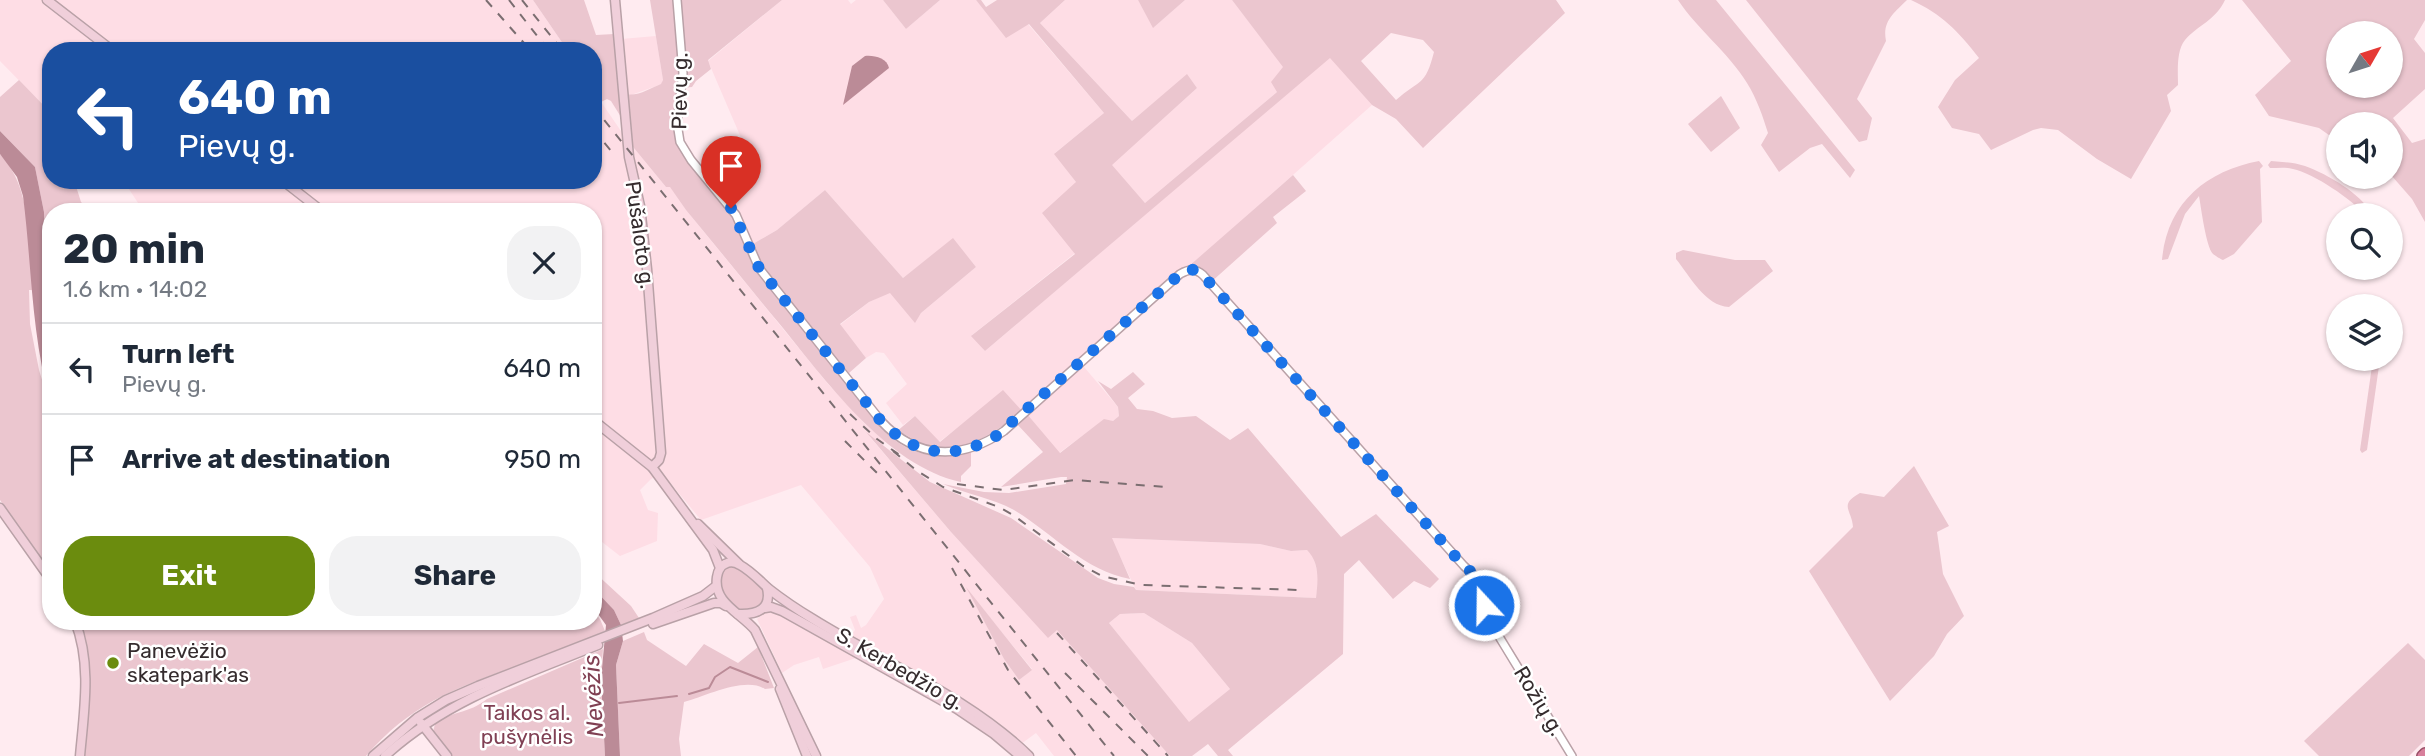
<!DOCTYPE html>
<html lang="en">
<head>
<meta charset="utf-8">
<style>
  :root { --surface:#fff; --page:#f2f2f3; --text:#1f2937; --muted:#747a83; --line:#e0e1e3; --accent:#6b8c0e }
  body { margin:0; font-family:Rubik,sans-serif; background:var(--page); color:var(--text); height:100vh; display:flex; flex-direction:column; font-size:26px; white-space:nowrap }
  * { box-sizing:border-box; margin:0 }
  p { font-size:23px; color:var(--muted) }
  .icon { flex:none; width:38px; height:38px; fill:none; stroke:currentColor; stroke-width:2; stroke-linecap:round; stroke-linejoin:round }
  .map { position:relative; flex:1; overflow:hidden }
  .drawer { position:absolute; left:42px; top:203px; width:560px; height:427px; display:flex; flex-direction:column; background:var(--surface); border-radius:28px; box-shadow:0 2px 5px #0004 }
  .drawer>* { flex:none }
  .banner { position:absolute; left:42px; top:42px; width:560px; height:147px; border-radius:28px; box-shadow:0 2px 5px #0004; background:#1a4fa0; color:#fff; overflow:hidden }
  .needle { width:46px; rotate:51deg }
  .controls { position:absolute; left:2326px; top:21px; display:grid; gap:14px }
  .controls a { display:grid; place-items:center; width:77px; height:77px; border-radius:50%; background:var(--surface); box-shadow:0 2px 5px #0004; font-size:35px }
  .pin { position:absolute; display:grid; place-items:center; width:60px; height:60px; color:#fff; margin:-72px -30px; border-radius:50% 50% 50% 0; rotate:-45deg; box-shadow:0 0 7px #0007 }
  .pin .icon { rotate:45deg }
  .me { position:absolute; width:77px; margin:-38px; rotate:339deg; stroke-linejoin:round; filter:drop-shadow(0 0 5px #0008) }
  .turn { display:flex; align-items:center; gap:24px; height:147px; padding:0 21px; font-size:32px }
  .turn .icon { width:91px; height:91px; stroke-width:2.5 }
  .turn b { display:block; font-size:49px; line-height:60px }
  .round { display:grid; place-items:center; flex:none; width:74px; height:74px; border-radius:28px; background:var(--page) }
  .head { display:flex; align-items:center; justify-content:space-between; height:119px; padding:0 21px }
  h1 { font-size:42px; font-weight:700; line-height:52px }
  .button { display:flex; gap:14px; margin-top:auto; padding:14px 21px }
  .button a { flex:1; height:80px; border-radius:28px; background:var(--accent); color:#fff; font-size:28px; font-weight:700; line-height:80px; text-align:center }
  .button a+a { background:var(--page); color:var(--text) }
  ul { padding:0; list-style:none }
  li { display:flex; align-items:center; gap:21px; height:91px; padding:0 21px; border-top:2px solid var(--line) }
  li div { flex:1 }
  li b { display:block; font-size:26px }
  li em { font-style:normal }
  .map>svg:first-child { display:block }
</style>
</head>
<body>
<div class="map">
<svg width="2425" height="756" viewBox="0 0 2425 756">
  <rect width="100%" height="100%" fill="#ffebf0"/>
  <g fill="#fedde5" fill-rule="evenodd">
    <polygon points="0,0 533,0 568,51 51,51 51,113 0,61"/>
    <polygon points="782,0 848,0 851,4 856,0 883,0 906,29 940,0 976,0 1006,37 1028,24 1104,113 1055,153 1076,182 1075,253 972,335 985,351 1330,57 1372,105 1190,266 1079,361 1118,407 1119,416 1113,421 1104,420 1059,453 1027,414 973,416 939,442 915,416 903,425 886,403 907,384 884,353 876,352 866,358 840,325 869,302 890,292 915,322 921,313 976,267 953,239 903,278 825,190 777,230 751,245 742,216 705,169 745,147 708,61"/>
    <polygon points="1065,0 1138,0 1154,27 1185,0 1232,0 1284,67 1277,92 1145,203 1111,165 1197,88 1187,75 1132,121 1040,23"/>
    <polygon points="656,36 663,80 662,84 631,95 626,94 621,39"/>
    <path d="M593,90L623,134L631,184L646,204L632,166L629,142L666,187L670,186L686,210L828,384L865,424L885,441L882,445L869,436L951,532L1048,637L1057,629L1170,756H1054L1036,733L1021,744L922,675L849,638L855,630L850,617L856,615L861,628L866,625L884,599L870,567L801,485L701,520L662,473L651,479L640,490L648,510L658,513L657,541L620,556L593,535V212H144L123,180H593ZM969,592L1032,669L1019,680L1004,659Z"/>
    <polygon points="1111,538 1260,544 1291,551 1307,550 1313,556 1319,578 1316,598 1136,590"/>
    <polygon points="773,610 859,657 823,669 819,657 794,665 782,673 757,619 767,611"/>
    <polygon points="1144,613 1192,643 1230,689 1189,723 1109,623 1120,614"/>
  </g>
  <g fill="#ebc6cf" fill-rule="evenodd">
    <polygon points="533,0 584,0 596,35 614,34 621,117 611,101 607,99 601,102 593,90 593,51 568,51"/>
    <path d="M650,0H782L708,60L711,69L696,81L692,87L682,88C676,112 670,130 682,153L733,216L753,266L883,430C911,457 935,459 971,452V466L961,476V482C886,466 824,378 778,322C747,285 717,247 686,210L670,187H666L629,142L626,94C637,97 651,88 661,84L663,80Z"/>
    <polygon points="883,0 940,0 906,29"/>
    <path d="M976,0H981L986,7L997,0H1065L1040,23L1132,121L1187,74L1197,88L1112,165L1145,203L1277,92L1271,82L1283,67L1232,0H1556L1565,13L1423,148L1396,119L1372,105L1330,58L985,351L971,336L1075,254L1042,213L1076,182L1054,154L1104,113L1029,24L1006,38ZM1391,33L1423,40L1434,52C1425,87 1420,79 1396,100L1361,61Z"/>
    <polygon points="1138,0 1185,0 1153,28"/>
    <path d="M1678,0H1716L1855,170L1850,178L1822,144L1810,148L1779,172L1761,145L1768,133C1763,117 1757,99 1747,83C1728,52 1698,30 1678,0Z"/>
    <path d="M1746,0H1907C1894,13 1882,21 1886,41L1857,99L1872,118L1867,140L1859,142Z"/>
    <path d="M1911,0H2225C2216,20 2198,25 2185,40C2176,51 2178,72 2178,85L2167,95L2171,111L2131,179L2097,159L2058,130L2041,128L2033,130L1991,150L1979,134L1952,128L1938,107L1955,80L1979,58C1958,31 1942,14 1911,0Z"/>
    <path d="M2242,0H2425V20L2414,39L2425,53V89L2393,118L2412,143L2425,139V222L2412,199L2391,175L2390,124H2338V136L2336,140L2319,128L2269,116L2255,95L2291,61ZM2390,33V86H2338V33Z"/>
    <polygon points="19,80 51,113 51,180 74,180 81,202 88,209 117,209 120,212 51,212 51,358 44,212 35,167 0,131 0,97"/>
    <polygon points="1721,96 1740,128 1711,152 1688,124"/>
    <path d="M0,154C31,187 28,236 32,279V290H29L30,324L39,370L51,409V573L0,500Z"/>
    <path d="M2259,161L2263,166L2260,169L2262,222L2234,254L2223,260C2222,260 2214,255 2213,254C2206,247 2201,207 2199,196L2185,214L2168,259L2162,260C2167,203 2206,171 2259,161Z"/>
    <path d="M2271,161C2282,162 2294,162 2305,166C2329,175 2360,193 2373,215H2365C2353,200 2313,173 2293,169C2286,167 2278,168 2270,168L2268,165Z"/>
    <polygon points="1293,175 1306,191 1273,217 1277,223 1210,283 1200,272 1180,274"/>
    <polygon points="825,190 903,278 953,238 976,267 921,313 915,323 890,293 869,302 840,324 866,358 849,373 761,266 751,245 777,230"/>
    <path d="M1683,250L1735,260H1765L1773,271L1729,307C1705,306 1690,276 1676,259V253Z"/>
    <polygon points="2373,359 2380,359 2367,450 2362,453 2360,450"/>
    <path d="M1133,372L1145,384L1128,398L1137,409L1153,411L1172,418L1196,416L1230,440L1248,428L1341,537L1376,514L1439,579L1430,588L1414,581L1393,599L1359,560L1344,574L1343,654L1228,750L1233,756H1218L1208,744L1192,756H1170L1057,630L1048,638L951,532L866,432L930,482L1011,518L1098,578L1114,584L1134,587L1136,590L1316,598C1318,581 1320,563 1307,550L1291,551L1260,544L1112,538L1130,579C1083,570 1054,534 1014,510C992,498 966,494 943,484L984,492L1009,493L1066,484L1067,477H1061L1001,487L1043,452L1017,424L1027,414L1060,453L1104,419L1113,421L1119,416L1118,407L1098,381L1111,389ZM1144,613L1192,643L1230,689L1189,722L1109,623L1120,614Z"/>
    <path d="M1003,390L1022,411C995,433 963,455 926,446C915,443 908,433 896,432L915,416L940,442Z"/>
    <path d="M1914,466L1949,526L1937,532L1943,574L1964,616L1947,634L1934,656L1890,701L1809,571L1853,527C1852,510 1838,505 1860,493L1884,497Z"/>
    <path d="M730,565C743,568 784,597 756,609C732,618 707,580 730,565Z"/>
    <polygon points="593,571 631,606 639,618 621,625 614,610 593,588"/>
    <polygon points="966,587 1032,670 1019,680 1004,659"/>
    <path d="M593,611L600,619L605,631C580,641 556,652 531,661C464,685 414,700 366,756H83C87,711 97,665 79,621H593Z"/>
    <path d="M644,632L647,640L686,666L704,644L738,663L758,647L774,688L765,689C745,676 706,696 684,702L679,739L681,756H620L616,665L623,641Z"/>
    <polygon points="2408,643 2425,660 2425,740 2409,756 2319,756 2304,741"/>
    <path d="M603,649L601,679L605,756H452L433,732L435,724C450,711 469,714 487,699Z"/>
  </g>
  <g fill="#bb8b97">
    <path d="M865,56C874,55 887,58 889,68L843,105L852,66Z"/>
    <path d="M0,131L35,167L44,212L51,404C31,336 32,266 23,196L17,177L0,154Z"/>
    <polygon points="593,588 614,610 621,625 623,641 616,665 620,756 605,756 601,679 606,625 593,607"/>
  </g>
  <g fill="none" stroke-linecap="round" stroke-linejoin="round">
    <g stroke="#bb8b97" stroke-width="2">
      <polyline points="689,694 709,688 715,677 730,667 768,682"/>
      <polyline points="619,703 677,696"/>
    </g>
    <defs>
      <g id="tertiary">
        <path d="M677,0L683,73L677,123L680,142L691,160L736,215L759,268L881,421C917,460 962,460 1004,431L1180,274C1189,269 1195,268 1203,275L1464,566L1478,579"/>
        <polyline points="1483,589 1480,592 1474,592 1471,589 1471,583 1478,579 1484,584 1484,610"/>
        <polyline points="1474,592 1481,607 1572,756"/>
      </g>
      <g id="secondary">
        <polyline points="47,0 113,51"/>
        <polyline points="615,0 629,157 640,206 647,269 661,453 659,460 652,467"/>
        <polyline points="282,180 323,212"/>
        <polyline points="593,420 652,467 713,550 720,568"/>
        <polyline points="0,508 51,580"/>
        <polyline points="698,524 739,564"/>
        <polyline points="765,608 771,607 782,611 957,709 994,734 1020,756"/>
        <path d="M738,614C757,615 772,609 767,588"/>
        <path d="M75,621C92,664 84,711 80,756"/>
        <polyline points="653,624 714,603 721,603 726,606"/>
        <polyline points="780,689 807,756"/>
        <polyline points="421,723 447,756"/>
        <polyline points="373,756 417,718 446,700 478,686 653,618 703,596 716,586"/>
        <path d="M385,756C446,700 523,675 598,645"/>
        <path d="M816,756L755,630C741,613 713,603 717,577C718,571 720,566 725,564C730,561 735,562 740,565C751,571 760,581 769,589C783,600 798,610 813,619C885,664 968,696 1029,756"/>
      </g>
      <polyline id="trunk" points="2422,756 2425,753"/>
    </defs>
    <use href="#tertiary" stroke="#b9a1a7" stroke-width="10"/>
    <use href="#secondary" stroke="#b9a1a7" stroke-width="11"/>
    <use href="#trunk" stroke="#984e66" stroke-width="12"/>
    <use href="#tertiary" stroke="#fff" stroke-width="7"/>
    <use href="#secondary" stroke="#f0cfda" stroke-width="8"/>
    <use href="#trunk" stroke="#d8809c" stroke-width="9"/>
    <g stroke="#7b6e71" stroke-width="2" stroke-dasharray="9 9" stroke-linecap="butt">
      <polyline points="486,0 531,51"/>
      <polyline points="509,0 549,51"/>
      <polyline points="522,0 563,51"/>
      <polyline points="593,106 1114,756"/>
      <polyline points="593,129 612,152"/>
      <polyline points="850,414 877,439 901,456"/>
      <polyline points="845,441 877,473"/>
      <polyline points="893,451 916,470 943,487 999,507 1013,515 1083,566 1102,576 1141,585 1300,590"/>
      <polyline points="957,484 1003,490 1075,480 1165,487"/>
      <polyline points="952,568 1008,670 1076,756"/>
      <polyline points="1057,633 1168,756"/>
      <polyline points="1065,673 1148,756"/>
    </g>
  </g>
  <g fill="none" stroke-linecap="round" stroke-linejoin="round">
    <path stroke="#1a73e8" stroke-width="12" stroke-dasharray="0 21.6" d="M731,208L759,268L881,421C914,456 954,461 996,436L1180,274L1190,269L1200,272L1464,566L1483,582L1484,605"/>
  </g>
  <circle fill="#6b8c0e" stroke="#fff" stroke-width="2.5" cx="113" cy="663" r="7"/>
  <g text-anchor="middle" stroke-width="5" stroke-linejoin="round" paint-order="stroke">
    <g font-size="21" fill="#352c2e" stroke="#fff">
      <text transform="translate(680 91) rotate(-89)" y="7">Pievų g.</text>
      <text transform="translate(640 235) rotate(82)" y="7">Pušaloto g.</text>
      <text transform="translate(900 669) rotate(30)" y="7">S. Kerbedžio g.</text>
      <text transform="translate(1539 701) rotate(59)" y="7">Rožių g.</text>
    </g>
    <g font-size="21" fill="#352c2e" stroke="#fff" text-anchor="start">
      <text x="127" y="658">Panevėžio<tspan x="127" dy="24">skatepark'as</tspan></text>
    </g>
    <g font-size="21" fill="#804054" stroke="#fff">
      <text x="527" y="720">Taikos al.<tspan x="527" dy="24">pušynėlis</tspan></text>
    </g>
    <g font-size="23" font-style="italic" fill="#804053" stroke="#fff">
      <text transform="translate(593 696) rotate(-93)" y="8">Nevėžis</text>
    </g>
  </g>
</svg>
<div class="controls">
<a><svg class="needle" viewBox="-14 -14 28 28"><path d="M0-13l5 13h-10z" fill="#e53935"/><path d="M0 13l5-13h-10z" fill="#747a83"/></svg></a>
<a><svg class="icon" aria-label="sound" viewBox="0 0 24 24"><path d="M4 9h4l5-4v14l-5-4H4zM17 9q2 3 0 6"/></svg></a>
<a><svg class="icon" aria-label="search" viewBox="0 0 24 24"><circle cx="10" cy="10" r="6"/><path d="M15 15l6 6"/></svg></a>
<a><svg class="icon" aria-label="layers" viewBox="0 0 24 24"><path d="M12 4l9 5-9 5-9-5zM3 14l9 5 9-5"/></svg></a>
</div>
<div class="pin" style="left:731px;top:208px;background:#d93025"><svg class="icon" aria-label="arrive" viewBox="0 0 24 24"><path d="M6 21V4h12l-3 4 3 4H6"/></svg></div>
<svg class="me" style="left:1484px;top:605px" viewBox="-20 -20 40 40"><circle r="17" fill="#1a73e8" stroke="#fff" stroke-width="3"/><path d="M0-11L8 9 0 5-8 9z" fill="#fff"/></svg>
<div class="banner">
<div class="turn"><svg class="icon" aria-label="left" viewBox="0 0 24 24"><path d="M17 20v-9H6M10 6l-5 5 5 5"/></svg><div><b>640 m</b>Pievų g.</div></div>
</div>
<section class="drawer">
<div class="head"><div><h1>20 min</h1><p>1.6 km · 14:02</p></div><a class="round"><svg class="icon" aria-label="close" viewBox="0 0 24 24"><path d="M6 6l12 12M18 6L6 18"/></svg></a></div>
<ul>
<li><svg class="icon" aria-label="left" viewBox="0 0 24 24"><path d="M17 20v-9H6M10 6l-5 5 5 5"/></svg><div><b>Turn left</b><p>Pievų g.</p></div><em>640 m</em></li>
<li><svg class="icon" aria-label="arrive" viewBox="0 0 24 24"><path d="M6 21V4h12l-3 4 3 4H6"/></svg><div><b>Arrive at destination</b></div><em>950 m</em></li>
</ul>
<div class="button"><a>Exit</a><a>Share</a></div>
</section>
</div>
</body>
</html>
